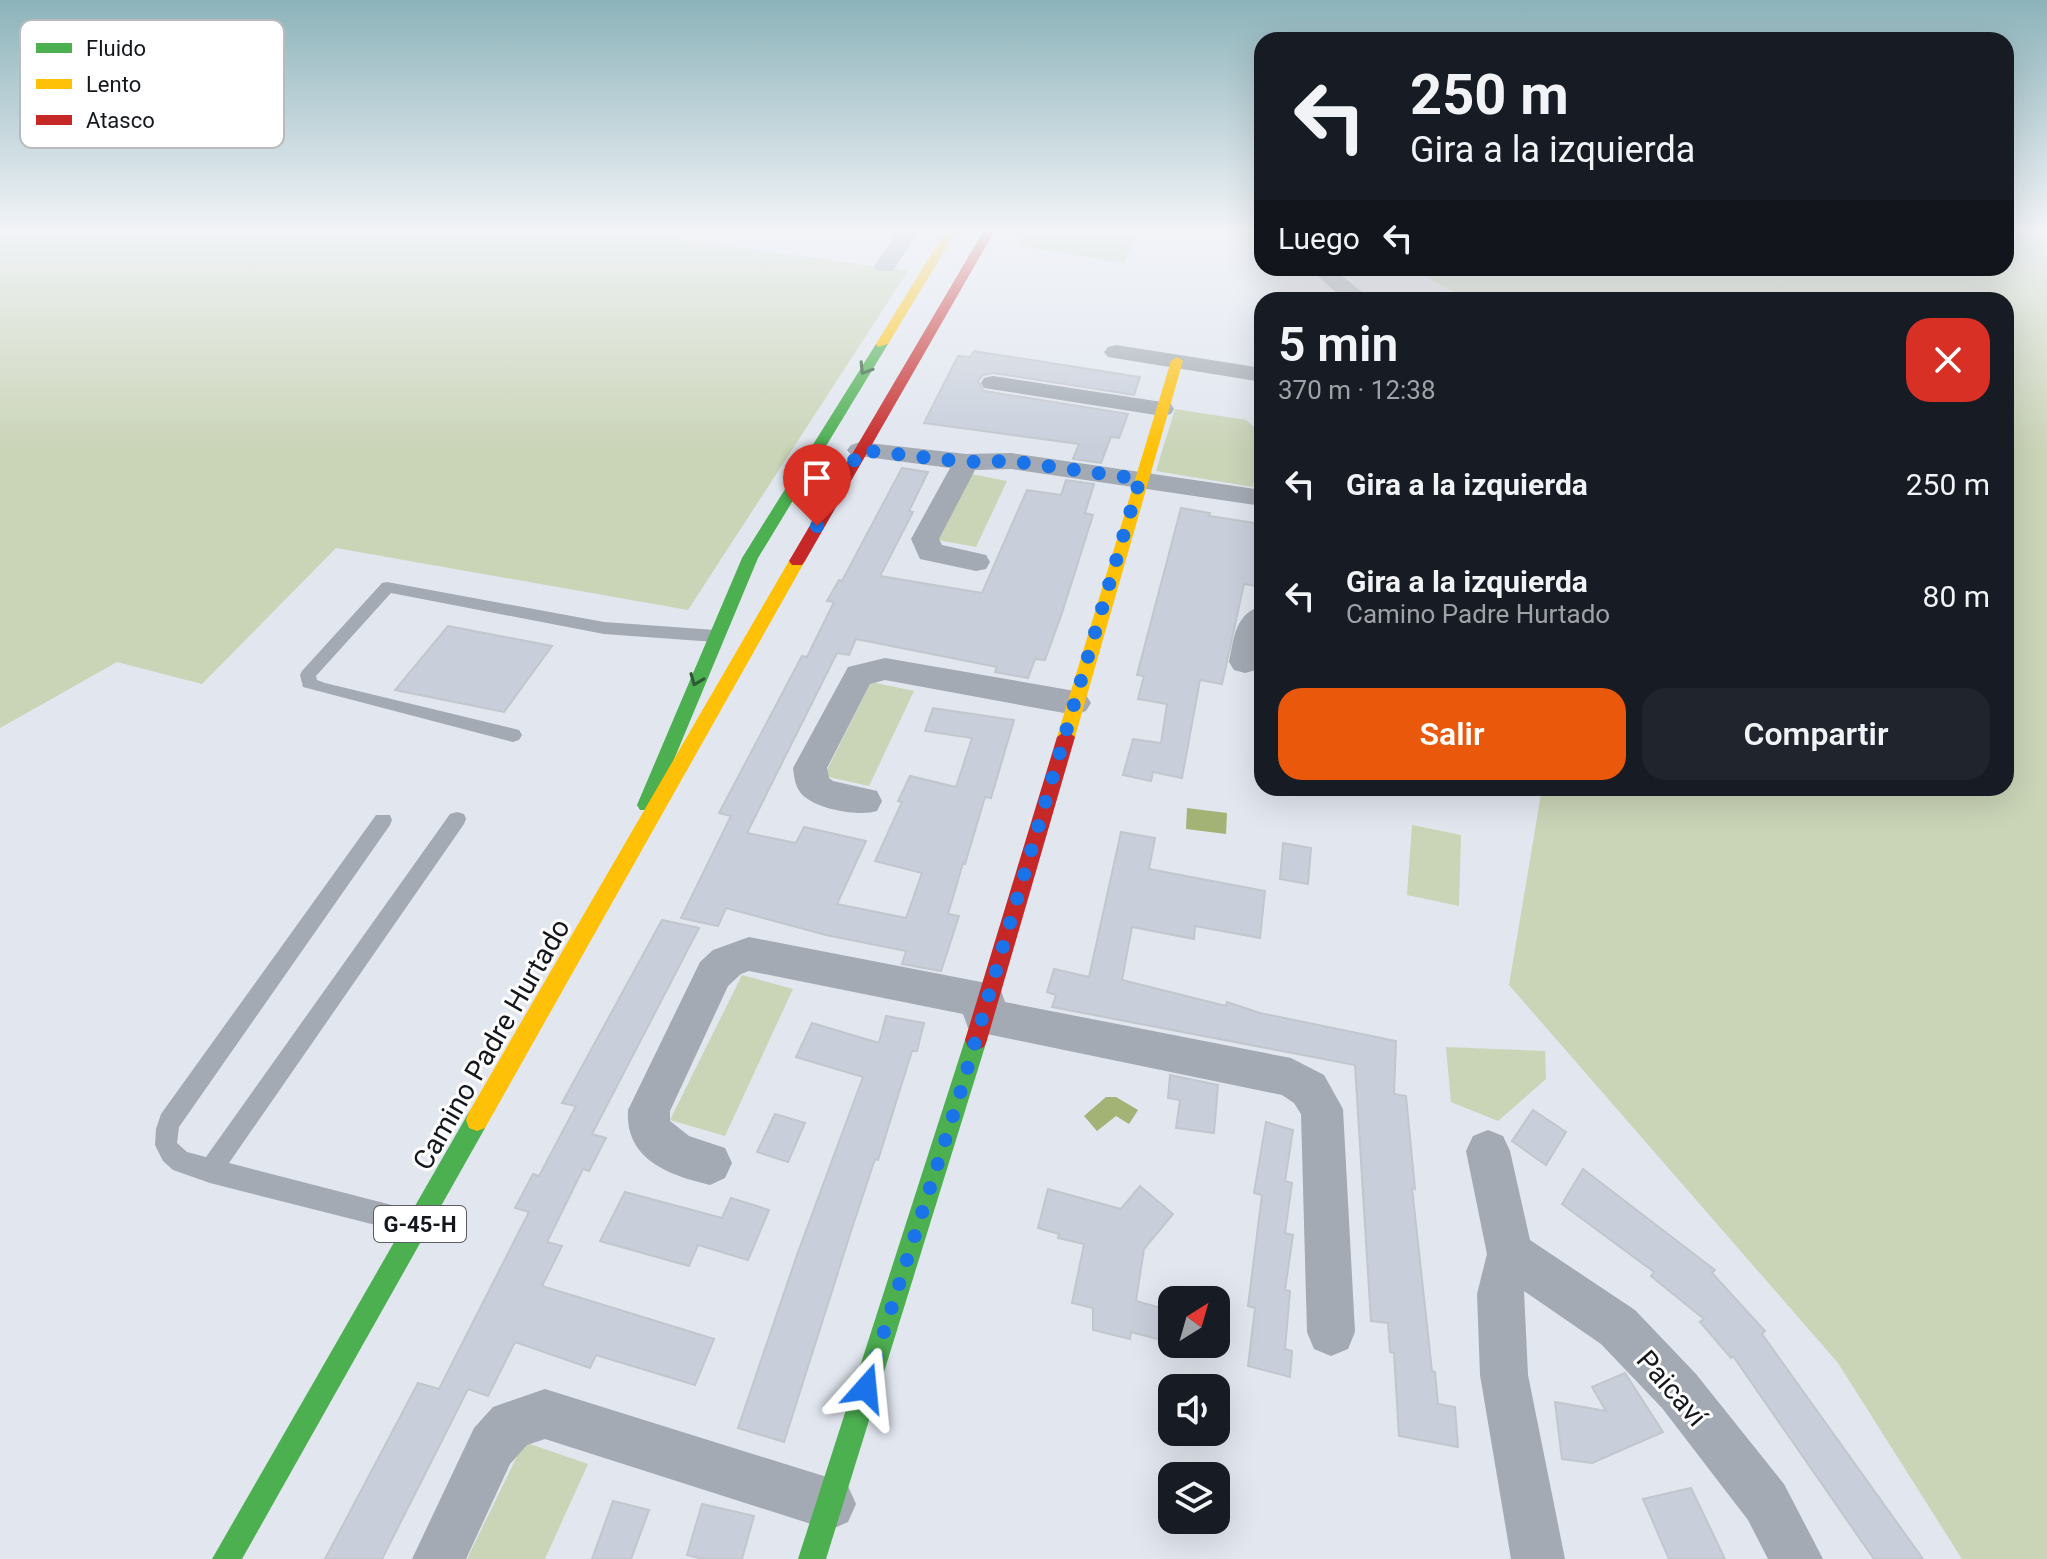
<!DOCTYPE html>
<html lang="es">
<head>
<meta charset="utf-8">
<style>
  :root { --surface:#171b24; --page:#20242c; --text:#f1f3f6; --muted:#9ea1a6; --accent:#ea580c }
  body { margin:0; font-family:Roboto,sans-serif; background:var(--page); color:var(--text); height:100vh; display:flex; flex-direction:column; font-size:30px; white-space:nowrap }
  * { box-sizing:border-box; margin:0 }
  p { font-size:26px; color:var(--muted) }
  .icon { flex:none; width:44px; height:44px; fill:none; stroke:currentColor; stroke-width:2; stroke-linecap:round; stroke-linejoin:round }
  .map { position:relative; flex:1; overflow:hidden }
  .panel { position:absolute; left:1254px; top:292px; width:760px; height:504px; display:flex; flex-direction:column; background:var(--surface); border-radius:24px; box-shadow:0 8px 32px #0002 }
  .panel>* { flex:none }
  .top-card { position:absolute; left:1254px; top:32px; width:760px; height:244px; border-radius:24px; box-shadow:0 8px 32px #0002; background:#171b24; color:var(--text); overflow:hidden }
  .needle { width:52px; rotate:37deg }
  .fabs { position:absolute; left:1158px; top:1286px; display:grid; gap:16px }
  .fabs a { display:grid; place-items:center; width:72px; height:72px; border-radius:16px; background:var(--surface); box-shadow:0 8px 32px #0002; font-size:40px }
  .pin { position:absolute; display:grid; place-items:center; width:68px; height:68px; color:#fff; margin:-82px -34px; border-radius:50% 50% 50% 0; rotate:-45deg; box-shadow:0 0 8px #0007 }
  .pin .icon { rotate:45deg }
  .me { position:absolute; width:88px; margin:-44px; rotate:18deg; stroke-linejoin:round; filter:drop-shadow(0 0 6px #0008) }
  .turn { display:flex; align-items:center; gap:28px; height:168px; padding:0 24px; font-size:36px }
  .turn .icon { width:104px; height:104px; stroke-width:2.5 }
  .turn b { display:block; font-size:56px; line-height:68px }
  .then { display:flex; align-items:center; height:76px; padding:0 24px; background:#0003; gap:16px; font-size:30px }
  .round { display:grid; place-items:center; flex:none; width:84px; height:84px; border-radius:24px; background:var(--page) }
  .head { display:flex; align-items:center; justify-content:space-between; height:136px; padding:0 24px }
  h1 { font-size:48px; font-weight:600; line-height:60px }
  .cta { display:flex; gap:16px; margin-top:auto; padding:16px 24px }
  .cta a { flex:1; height:92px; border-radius:24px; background:var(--accent); color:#fff; font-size:32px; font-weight:600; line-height:92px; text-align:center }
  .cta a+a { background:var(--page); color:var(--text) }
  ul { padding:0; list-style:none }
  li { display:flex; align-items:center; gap:24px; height:112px; padding:0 24px }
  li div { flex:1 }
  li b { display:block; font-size:30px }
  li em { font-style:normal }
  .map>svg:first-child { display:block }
</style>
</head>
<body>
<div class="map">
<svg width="2047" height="1559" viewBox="0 0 2047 1559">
  <rect width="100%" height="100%" fill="#e1e6ef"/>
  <g fill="#cad4b7">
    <polygon points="0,232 628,232 908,271 688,610 336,548 202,684 117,662 0,728"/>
    <polygon points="1024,232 1140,232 1123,263 1017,246"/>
    <polygon points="2006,232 2047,232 2047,1559 1962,1559 1838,1363 1509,985 1542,788 2006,788 2006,300 1468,300 1410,268 2006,268"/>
    <polygon points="1175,409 1246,420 1262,434 1253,487 1156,471"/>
    <polygon points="971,474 1007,481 976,547 938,540"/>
    <polygon points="871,682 914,691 869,786 824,776"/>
    <polygon points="1412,825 1461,835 1459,906 1407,895"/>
    <polygon points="742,975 793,989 725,1136 670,1120"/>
    <polygon points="1446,1047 1545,1051 1546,1079 1498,1121 1451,1102"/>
    <polygon points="524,1442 588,1464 545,1559 467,1559"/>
  </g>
  <g fill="#a3b275">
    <polygon points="1187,808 1227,813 1226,834 1186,829"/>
    <polygon points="1106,1097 1116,1097 1138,1110 1129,1124 1116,1116 1097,1131 1084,1116"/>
  </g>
  <g fill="#c8cfdb" stroke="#c2c6cd" stroke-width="2">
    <polygon points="974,351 1140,377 1134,395 993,373 983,375 978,381 984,391 1128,414 1119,438 1111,437 1101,463 1073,459 1079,444 924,423 958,356 970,357"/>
    <polygon points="902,468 928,472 909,511 913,512 880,576 982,593 1027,490 1061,495 1066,480 1094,484 1085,513 1093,515 1062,613 1045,660 1035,659 1028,678 995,672 997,667 856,639 849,655 837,653 747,833 796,843 804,827 866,841 837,904 906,918 922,873 875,861 902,802 898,801 910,776 956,787 972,738 925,731 933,708 1014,720 991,798 985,797 965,864 963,863 948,914 959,916 941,971 902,964 906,951 826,935 726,908 718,926 681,918 731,816 719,813 802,656 807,657 834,602 827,601 839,580 842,581"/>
    <polygon points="1181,508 1210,513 1209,516 1262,524 1262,587 1244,584 1222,684 1200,680 1182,778 1153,772 1151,781 1123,775 1133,739 1161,743 1167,704 1138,699 1144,676 1137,675"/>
    <polygon points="448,626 552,646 504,712 395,690"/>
    <polygon points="1121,832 1155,838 1149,869 1265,891 1260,938 1195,926 1194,939 1132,927 1122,980 1226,1006 1227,1002 1260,1013 1396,1041 1394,1094 1406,1096 1415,1189 1412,1188 1432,1371 1435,1372 1438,1404 1455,1407 1458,1447 1399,1436 1394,1353 1390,1352 1388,1323 1371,1321 1355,1065 1052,1007 1056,995 1047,992 1054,969 1089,977"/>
    <polygon points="1283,843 1311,848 1308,884 1280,879"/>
    <polygon points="662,920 699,928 592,1134 606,1138 589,1171 583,1169 547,1242 562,1246 542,1286 714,1339 695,1385 596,1355 590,1368 515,1342 488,1396 468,1389 382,1559 325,1559 418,1383 439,1389 529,1212 515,1208 533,1174 539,1176 576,1106 562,1103"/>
    <polygon points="886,1016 924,1023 917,1051 912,1051 878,1160 875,1159 852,1228 784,1442 738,1428 797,1255 863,1077 796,1057 812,1023 879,1043"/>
    <polygon points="1170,1075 1218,1085 1214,1133 1176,1128 1180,1100 1168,1098"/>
    <polygon points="1533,1110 1566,1132 1546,1165 1512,1141"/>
    <polygon points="775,1114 805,1123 788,1162 757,1152"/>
    <polygon points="1266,1122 1293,1130 1285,1181 1292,1183 1285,1233 1293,1235 1285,1290 1290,1291 1285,1349 1292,1351 1290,1377 1248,1366 1255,1308 1248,1306 1262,1195 1254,1193"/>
    <polygon points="1583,1169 1715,1270 1712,1273 1765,1331 1762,1334 1923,1559 1874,1559 1733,1356 1731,1358 1700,1322 1704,1319 1651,1276 1654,1272 1562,1204"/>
    <polygon points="1140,1186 1173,1214 1144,1249 1136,1301 1172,1311 1172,1343 1131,1332 1130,1339 1093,1330 1093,1308 1072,1303 1084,1244 1058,1238 1059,1234 1038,1228 1048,1189 1121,1209"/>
    <polygon points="625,1192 722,1218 731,1198 769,1210 748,1260 698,1245 689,1266 600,1241"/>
    <polygon points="1625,1373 1663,1432 1592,1463 1562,1459 1555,1402 1606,1411 1592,1387"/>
    <polygon points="1691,1488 1725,1559 1669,1559 1643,1499"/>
    <polygon points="613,1501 649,1510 631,1559 592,1559"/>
    <polygon points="702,1504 754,1516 742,1559 703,1559 687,1555"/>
  </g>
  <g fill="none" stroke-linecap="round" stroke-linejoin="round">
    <g fill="#a3aab3" fill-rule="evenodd">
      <polygon points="387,582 604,622 715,630 723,636 715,642 604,634 391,593 316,676 317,680 325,683 519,730 522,735 519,740 513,742 303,687 300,675 302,671 382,583"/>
      <polygon points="457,812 464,814 466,819 464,824 229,1163 415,1211 423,1215 427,1223 423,1231 415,1235 210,1183 173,1170 163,1161 155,1145 156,1129 161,1114 376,815 390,815 392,820 390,825 179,1127 177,1143 187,1152 206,1157 450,814"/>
    </g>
    <g fill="#a3aab3" fill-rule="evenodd">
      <polygon points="898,232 918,232 893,271 877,271 874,266"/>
      <polygon points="1308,268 1332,268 1372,300 1345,300"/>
      <polygon points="1116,345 1262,368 1262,382 1108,357 1104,352 1108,347"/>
      <polygon points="993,376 1162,402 1171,404 1174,409 1171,414 1162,416 984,388 981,383 984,378"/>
      <polygon points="860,442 966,454 1011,453 1262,490 1262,506 1011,469 975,470 939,539 942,545 986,555 990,562 986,569 976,571 920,559 911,539 950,468 851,455 847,450 851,445"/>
      <path d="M1262,606L1261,662L1256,670L1245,673L1234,670L1229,662C1234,638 1235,613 1262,606Z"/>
      <path d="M885,658L1075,691L1086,695L1091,703L1086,711L1075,715L885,680L870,684L827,768L829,778L833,781L877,791L882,801L877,811C859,817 812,809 800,792C795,785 794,776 793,768L848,667Z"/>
      <path d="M749,937L986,983L1000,988L1005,1002L1291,1058L1324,1075L1343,1109L1355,1332L1348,1349L1331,1356L1314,1349L1307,1332L1301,1114L1294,1103L1282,1095L982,1033L968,1028L963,1014L749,971L741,974L728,986L670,1111V1121L689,1136L725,1148L732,1163L725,1178L710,1185C669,1175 625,1160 628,1110L700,962L713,950Z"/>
      <polygon points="1488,1130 1503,1136 1510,1151 1530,1240 1635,1310 1696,1374 1784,1484 1823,1559 1768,1559 1748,1520 1662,1408 1601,1344 1524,1291 1528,1375 1565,1559 1511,1559 1480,1375 1477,1294 1487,1254 1466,1151 1473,1136"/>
      <polygon points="545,1389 830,1478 848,1486 856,1504 848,1522 830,1530 545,1439 527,1445 510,1464 466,1559 412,1559 474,1428 493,1407"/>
    </g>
    <g fill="#4caf50" fill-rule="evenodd">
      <polygon points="882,340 888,344 758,558 655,805 652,810 640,810 637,805 742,558 876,344"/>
      <polygon points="976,1030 984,1033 987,1040 826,1559 798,1559 965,1040 968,1033"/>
      <polygon points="477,1109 485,1112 488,1120 485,1128 242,1559 212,1559 469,1112"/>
    </g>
    <g fill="#ffc107" fill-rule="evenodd">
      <polygon points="945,232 956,232 888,344 878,347 876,344"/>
      <polygon points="1177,357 1183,361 1075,737 1066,744 1057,737 1171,361"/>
      <polygon points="797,556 805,561 485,1128 477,1131 469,1128 466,1120 469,1112 789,561"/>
    </g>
    <g fill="#c62828" fill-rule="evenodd">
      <polygon points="983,232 994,232 805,561 802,565 792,565 789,561"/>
      <polygon points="1066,730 1075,737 987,1040 984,1047 976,1050 968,1047 965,1040 1057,737"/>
    </g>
  </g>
  <defs><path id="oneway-chevron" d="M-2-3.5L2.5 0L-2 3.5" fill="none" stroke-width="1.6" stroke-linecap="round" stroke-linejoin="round" transform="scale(2)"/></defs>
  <g stroke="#2d5c34">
    <use href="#oneway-chevron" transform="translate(865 369) rotate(122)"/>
    <use href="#oneway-chevron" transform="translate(696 680) rotate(112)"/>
  </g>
  <linearGradient id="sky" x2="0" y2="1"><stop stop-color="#8cb3ba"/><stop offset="0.51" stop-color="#f2f4f8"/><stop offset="1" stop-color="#f2f4f8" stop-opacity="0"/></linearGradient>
  <rect width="2047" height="451" fill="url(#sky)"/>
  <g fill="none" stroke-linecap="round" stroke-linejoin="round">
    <polyline stroke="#1a73e8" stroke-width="14" stroke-dasharray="0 25.2" points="817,526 860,450 966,462 1011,461 1140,479 959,1097 866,1388"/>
  </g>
  <g text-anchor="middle" stroke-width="6" stroke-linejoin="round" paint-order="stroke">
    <rect fill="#fff" stroke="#5a5d61" stroke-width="2" x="374" y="1206" width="92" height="36" rx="6"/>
    <g font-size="22" font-weight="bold" fill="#14181d">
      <text x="420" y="1232">G-45-H</text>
    </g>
    <g font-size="28" fill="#14181d" stroke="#fff">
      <text transform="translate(491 1044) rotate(-60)" y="10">Camino Padre Hurtado</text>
      <text transform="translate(1672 1388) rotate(49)" y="10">Paicaví</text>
    </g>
  </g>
  <rect x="20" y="20" width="264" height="128" rx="12" fill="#fff" stroke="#b8babb" stroke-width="2"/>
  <rect x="36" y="43" width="36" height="10" fill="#4caf50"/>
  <rect x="36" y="79" width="36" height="10" fill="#ffc107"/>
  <rect x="36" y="115" width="36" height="10" fill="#c62828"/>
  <g font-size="22" fill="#14181d">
    <text x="86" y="56">Fluido</text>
    <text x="86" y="92">Lento</text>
    <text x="86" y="128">Atasco</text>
  </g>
</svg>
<div class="fabs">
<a><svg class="needle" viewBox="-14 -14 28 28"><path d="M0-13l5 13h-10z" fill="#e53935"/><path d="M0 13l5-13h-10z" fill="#9ea1a6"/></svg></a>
<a><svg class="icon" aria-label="sound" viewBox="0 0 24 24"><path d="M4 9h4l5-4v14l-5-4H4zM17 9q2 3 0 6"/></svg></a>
<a><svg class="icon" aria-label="layers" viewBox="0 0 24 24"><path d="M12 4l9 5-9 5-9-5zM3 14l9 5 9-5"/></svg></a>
</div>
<div class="pin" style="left:817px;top:526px;background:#d93025"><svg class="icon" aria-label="arrive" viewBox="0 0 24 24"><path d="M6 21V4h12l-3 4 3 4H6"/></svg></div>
<svg class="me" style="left:866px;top:1388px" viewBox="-20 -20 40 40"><path d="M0-17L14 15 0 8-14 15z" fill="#1a73e8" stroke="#fff" stroke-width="4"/></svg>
<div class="top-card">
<div class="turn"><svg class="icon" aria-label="left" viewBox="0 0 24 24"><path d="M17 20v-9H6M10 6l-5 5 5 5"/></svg><div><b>250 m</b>Gira a la izquierda</div></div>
<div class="then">Luego<svg class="icon" aria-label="left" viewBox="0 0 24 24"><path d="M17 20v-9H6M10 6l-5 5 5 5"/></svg></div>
</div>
<section class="panel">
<div class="head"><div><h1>5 min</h1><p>370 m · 12:38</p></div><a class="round" style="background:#d93025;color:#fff"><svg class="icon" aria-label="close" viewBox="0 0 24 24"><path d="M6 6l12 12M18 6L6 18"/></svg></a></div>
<ul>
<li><svg class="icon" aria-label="left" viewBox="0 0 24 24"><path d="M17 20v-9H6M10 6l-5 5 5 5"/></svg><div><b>Gira a la izquierda</b></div><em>250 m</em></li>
<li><svg class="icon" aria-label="left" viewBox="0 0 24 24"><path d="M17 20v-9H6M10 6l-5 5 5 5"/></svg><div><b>Gira a la izquierda</b><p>Camino Padre Hurtado</p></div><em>80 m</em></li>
</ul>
<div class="cta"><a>Salir</a><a>Compartir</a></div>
</section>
</div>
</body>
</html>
